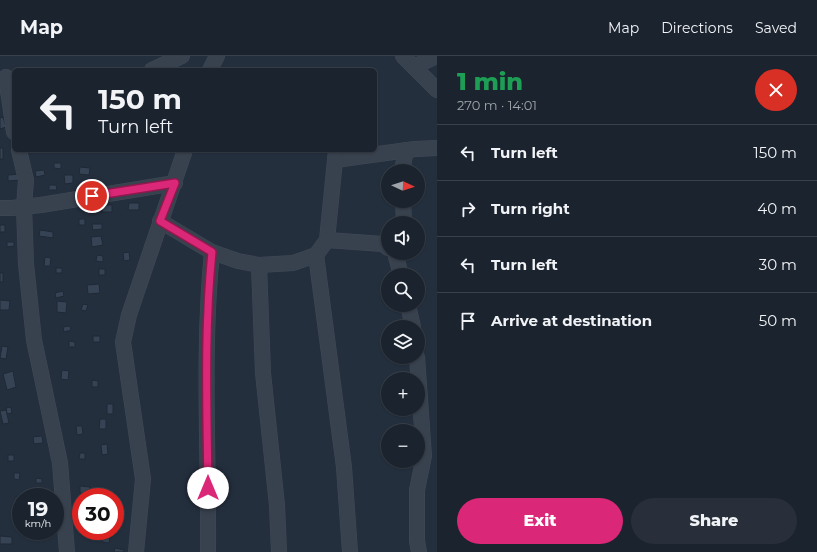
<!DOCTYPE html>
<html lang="en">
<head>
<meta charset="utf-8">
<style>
  :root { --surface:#1b232e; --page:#282f3a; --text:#f1f3f6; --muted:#a0a4aa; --line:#39404a; --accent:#db2777 }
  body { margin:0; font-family:Montserrat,sans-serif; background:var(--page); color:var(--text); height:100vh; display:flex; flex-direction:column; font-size:15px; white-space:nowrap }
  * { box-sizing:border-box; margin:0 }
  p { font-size:13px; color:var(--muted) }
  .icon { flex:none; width:22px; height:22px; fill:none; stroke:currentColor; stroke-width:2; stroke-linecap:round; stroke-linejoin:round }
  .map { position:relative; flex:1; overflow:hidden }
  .details { display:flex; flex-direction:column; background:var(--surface); width:380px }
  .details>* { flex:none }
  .top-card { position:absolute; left:12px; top:12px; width:365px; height:84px; border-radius:6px; box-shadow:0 1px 3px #0004,0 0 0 1px var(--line); background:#1b232e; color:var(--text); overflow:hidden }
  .needle { width:26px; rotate:94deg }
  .fabs { position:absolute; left:381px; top:108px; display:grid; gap:8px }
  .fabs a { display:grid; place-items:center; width:44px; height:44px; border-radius:50%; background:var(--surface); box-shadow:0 1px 3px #0004,0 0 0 1px var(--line); font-size:20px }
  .speed { position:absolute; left:12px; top:432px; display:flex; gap:8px; font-size:20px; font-weight:700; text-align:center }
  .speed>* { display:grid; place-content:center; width:52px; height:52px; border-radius:50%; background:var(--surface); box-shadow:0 1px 3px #0004,0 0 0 1px var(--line); line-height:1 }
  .speed small { font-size:10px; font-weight:400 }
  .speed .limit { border:6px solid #d22; background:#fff; color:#111 }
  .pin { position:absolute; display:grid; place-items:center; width:34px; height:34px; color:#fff; margin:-17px; border:2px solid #fff; border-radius:50%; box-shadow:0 1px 4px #0007 }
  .me { position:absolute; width:44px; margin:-22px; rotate:0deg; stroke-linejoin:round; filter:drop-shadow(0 0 3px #0008) }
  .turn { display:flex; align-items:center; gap:14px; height:84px; padding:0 20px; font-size:18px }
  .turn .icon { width:52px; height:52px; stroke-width:2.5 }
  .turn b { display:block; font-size:28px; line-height:34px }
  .round { display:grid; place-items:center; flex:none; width:42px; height:42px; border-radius:21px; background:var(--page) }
  .overview { display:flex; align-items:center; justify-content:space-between; height:68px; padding:0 20px }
  h1 { font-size:24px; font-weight:800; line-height:30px; color:#1e9e55 }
  .action { display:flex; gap:8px; margin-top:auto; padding:8px 20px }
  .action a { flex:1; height:46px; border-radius:24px; background:var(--accent); color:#fff; font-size:16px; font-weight:800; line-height:46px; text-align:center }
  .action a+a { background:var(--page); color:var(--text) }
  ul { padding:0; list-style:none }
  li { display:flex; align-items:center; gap:12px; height:56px; padding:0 20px; border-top:1px solid var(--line) }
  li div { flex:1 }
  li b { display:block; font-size:15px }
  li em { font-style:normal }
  header { display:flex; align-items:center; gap:24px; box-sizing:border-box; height:56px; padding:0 20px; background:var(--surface); border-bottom:1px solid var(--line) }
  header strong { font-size:19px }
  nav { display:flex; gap:22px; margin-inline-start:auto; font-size:14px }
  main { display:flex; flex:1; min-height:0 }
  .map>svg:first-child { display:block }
</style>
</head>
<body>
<header>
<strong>Map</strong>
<nav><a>Map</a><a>Directions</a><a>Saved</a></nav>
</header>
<main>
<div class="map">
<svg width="437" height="496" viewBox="0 0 437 496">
  <rect width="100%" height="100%" fill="#242f3e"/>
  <g fill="#364354" stroke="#1f2835">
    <polygon points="3,61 6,71 0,73 0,62"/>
    <rect x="0" y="92" width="3" height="11"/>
    <polygon points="54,107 61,107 61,113 54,112"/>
    <polygon points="80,111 90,112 89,119 79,118"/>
    <polygon points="44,114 45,119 36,121 35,115"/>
    <polygon points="20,118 20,124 8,125 8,119"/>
    <polygon points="64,119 73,119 73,127 65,128"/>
    <polygon points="49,129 56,129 57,134 49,134"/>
    <polygon points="129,147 139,147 139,154 128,154"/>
    <polygon points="97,149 97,156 91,156 91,150"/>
    <rect x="102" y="149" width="10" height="7"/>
    <rect x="79" y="163" width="6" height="6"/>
    <polygon points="92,168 102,168 102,173 93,174"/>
    <rect x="0" y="169" width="5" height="7"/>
    <polygon points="40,174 53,176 53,182 39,180"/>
    <polygon points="101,180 103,189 92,191 91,181"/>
    <polygon points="7,186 14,186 14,190 7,191"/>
    <polygon points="129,196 130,204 124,205 123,197"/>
    <polygon points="97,199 103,200 103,206 96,205"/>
    <polygon points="45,201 51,202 50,210 44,210"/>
    <rect x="56" y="212" width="6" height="5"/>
    <rect x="99" y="213" width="6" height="6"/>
    <rect x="0" y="217" width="3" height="9"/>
    <polygon points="99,228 100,237 88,238 87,229"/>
    <polygon points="63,235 64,240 56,242 55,237"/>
    <polygon points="0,244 10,245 9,254 0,254"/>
    <polygon points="57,245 67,246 66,257 57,256"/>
    <polygon points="83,248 88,249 86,255 81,254"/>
    <polygon points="70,270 71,274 64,276 63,271"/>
    <rect x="93" y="280" width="7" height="6"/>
    <polygon points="69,285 75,286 75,291 69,291"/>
    <polygon points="2,290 8,291 6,303 0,302"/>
    <polygon points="62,314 69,315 68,324 61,323"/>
    <polygon points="13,315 16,331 7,334 3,318"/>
    <polygon points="92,324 98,325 98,331 92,331"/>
    <rect x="107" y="348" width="6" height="10"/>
    <polygon points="11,351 12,357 7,358 6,352"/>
    <polygon points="6,354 9,367 3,368 0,355"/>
    <polygon points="100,363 106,363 106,373 99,373"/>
    <polygon points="76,370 82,370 83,378 77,379"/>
    <polygon points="42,380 43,387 34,388 33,381"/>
    <polygon points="107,388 108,398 102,399 101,389"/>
    <polygon points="80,397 85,397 85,403 79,403"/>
    <rect x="8" y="399" width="6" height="6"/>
    <polygon points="14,417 20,417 19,424 14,423"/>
    <polygon points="36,422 42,423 42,427 36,427"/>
    <polygon points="80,430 90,431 89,438 80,437"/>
    <polygon points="15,441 21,441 21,447 15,448"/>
    <polygon points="121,463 121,469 116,469 116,464"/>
    <polygon points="103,479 110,480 109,487 102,486"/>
    <polygon points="0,480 12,481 12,488 0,488"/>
    <polygon points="115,492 124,494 124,496 114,496"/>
  </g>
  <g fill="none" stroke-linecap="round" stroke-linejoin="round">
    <defs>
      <g id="minor">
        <polyline points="403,0 437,34"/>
        <polyline points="414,11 436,0"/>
        <polyline points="152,14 182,0"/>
        <polyline points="210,14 217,0"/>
        <polyline points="6,21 14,76"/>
        <polyline points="19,94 26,124 24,151 26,208 34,284 60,407 67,496"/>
        <polyline points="335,104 415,93 437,92"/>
        <polyline points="402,115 406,94"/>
        <polyline points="403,145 404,167"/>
        <polyline points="0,152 12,152 41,149 175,127"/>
        <polyline points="160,165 212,196 238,205 259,209 293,207 316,199 327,184 336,94"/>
        <polyline points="327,184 383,188 388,192"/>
        <polyline points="395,197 401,219"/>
        <polyline points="316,199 344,411 350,496"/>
        <polyline points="259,209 263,317 277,449 279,496"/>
        <polyline points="408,249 413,271"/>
        <polyline points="417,301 424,400 417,434 417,485 419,496"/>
        <polyline points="136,496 143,423 123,286 129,259 185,94"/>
        <path d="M208,496C209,396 202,296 212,196"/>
      </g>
    </defs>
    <use href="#minor" stroke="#414a57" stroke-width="16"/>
    <use href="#minor" stroke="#38414e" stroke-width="15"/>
  </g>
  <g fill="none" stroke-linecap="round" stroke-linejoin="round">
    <defs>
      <path id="route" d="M92,140L175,127L160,165L212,196C204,274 207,353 208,432"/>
    </defs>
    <use href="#route" stroke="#8e194d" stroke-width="10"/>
    <use href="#route" stroke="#db2777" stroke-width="7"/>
  </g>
</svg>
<div class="fabs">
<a><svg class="needle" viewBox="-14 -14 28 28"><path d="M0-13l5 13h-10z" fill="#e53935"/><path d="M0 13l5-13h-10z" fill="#a0a4aa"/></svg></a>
<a><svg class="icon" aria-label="sound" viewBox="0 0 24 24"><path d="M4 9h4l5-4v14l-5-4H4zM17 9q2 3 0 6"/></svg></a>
<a><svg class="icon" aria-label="search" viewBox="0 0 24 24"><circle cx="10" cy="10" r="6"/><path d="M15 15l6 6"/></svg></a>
<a><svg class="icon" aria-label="layers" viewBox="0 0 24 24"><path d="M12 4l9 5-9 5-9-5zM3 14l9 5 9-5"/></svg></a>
<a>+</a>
<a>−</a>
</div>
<div class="speed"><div>19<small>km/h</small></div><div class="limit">30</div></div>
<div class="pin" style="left:92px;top:140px;background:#d93025"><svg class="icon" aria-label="arrive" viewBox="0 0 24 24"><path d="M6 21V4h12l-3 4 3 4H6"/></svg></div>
<svg class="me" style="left:208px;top:432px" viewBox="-20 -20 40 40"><circle r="19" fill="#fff"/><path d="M0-13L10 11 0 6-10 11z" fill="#db2777"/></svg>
<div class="top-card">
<div class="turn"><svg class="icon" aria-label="left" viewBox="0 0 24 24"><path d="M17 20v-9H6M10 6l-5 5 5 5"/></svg><div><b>150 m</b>Turn left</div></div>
</div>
</div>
<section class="details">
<div class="overview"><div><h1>1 min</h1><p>270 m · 14:01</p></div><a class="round" style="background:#d93025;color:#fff"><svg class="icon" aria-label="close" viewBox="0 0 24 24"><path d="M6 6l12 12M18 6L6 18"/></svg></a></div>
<ul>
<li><svg class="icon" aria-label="left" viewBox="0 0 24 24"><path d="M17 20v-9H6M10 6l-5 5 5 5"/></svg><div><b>Turn left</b></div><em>150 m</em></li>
<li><svg class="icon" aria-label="right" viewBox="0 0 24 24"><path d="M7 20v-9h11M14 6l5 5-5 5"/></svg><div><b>Turn right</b></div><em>40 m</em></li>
<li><svg class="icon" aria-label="left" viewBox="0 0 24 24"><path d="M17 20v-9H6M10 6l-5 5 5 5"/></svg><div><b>Turn left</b></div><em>30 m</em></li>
<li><svg class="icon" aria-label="arrive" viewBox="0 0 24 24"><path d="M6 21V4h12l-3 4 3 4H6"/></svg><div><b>Arrive at destination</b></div><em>50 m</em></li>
</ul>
<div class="action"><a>Exit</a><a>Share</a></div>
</section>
</main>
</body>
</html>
